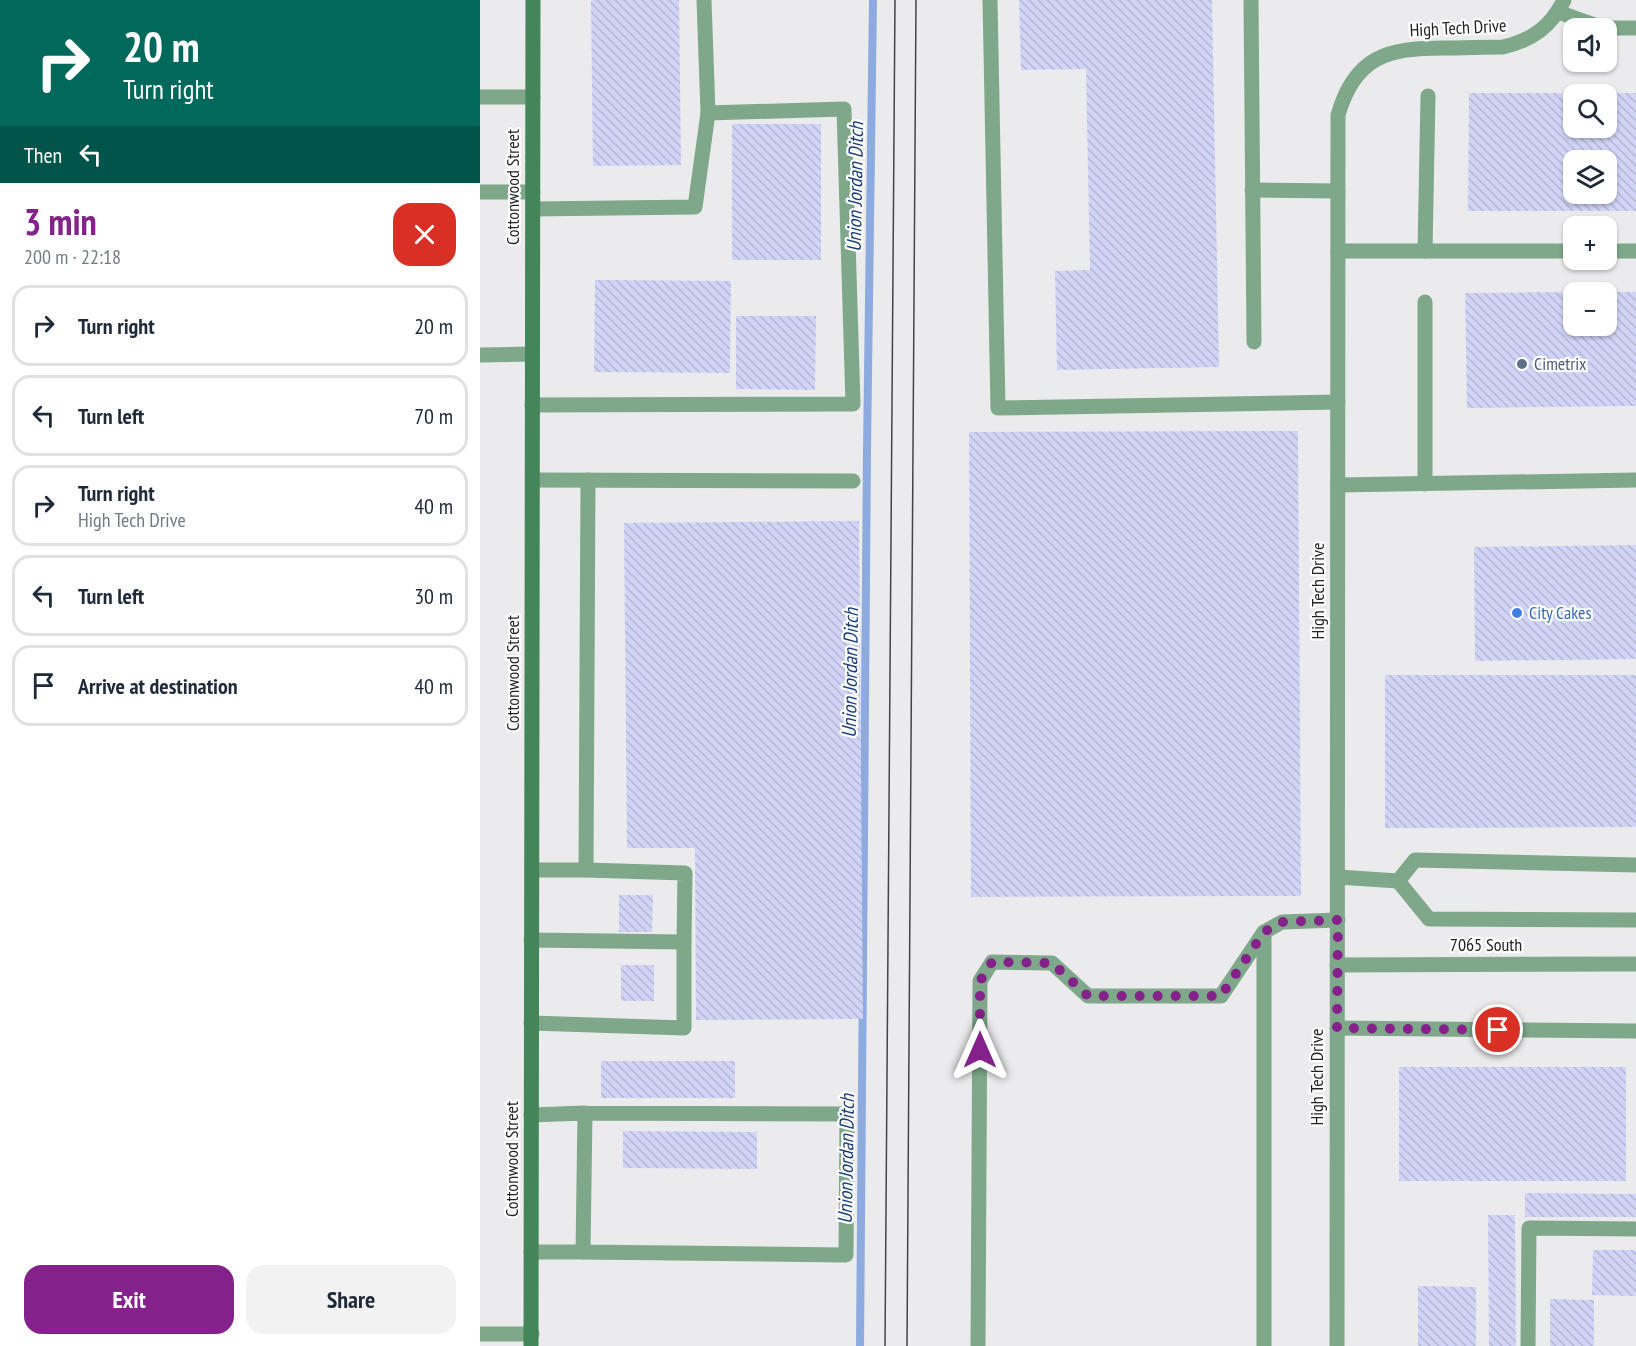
<!DOCTYPE html>
<html lang="en">
<head>
<meta charset="utf-8">
<style>
  :root { --surface:#fff; --page:#f2f2f3; --text:#1f2937; --muted:#747a83; --line:#e0e1e3; --accent:#84218a }
  body { margin:0; font-family:"PT Sans Narrow",sans-serif; background:var(--page); color:var(--text); height:100vh; display:flex; flex-direction:column; font-size:22px; white-space:nowrap }
  * { box-sizing:border-box; margin:0 }
  p { font-size:20px; color:var(--muted) }
  .icon { flex:none; width:33px; height:33px; fill:none; stroke:currentColor; stroke-width:2; stroke-linecap:round; stroke-linejoin:round }
  .map { position:relative; flex:1; overflow:hidden }
  .side { display:flex; flex-direction:column; background:var(--surface); width:480px }
  .side>* { flex:none }
  .guide { background:#00695c; color:#fff; overflow:hidden }
  .controls { position:absolute; left:1083px; top:18px; display:grid; gap:12px }
  .controls a { display:grid; place-items:center; width:54px; height:54px; border-radius:12px; background:var(--surface); box-shadow:0 2px 4px #0004; font-size:30px }
  .pin { position:absolute; display:grid; place-items:center; width:51px; height:51px; color:#fff; margin:-26px; border:3px solid #fff; border-radius:50%; box-shadow:0 2px 6px #0007 }
  .me { position:absolute; width:66px; margin:-33px; rotate:0deg; stroke-linejoin:round; filter:drop-shadow(0 0 4px #0008) }
  .turn { display:flex; align-items:center; gap:21px; height:126px; padding:0 24px; font-size:27px }
  .turn .icon { width:78px; height:78px; stroke-width:2.5 }
  .turn b { display:block; font-size:42px; line-height:51px }
  .then { display:flex; align-items:center; height:57px; padding:0 24px; background:#0003; gap:12px; font-size:22px }
  .round { display:grid; place-items:center; flex:none; width:63px; height:63px; border-radius:18px; background:var(--page) }
  .summary { display:flex; align-items:center; justify-content:space-between; height:102px; padding:0 24px }
  h1 { font-size:36px; font-weight:800; line-height:45px; color:var(--accent) }
  .primary-button { display:flex; gap:12px; margin-top:auto; padding:12px 24px }
  .primary-button a { flex:1; height:69px; border-radius:18px; background:var(--accent); color:#fff; font-size:24px; font-weight:800; line-height:69px; text-align:center }
  .primary-button a+a { background:var(--page); color:var(--text) }
  ul { padding:0; list-style:none }
  li { display:flex; align-items:center; gap:18px; height:81px; margin:0 12px 9px; padding:0 12px; border:3px solid var(--line); border-radius:18px }
  li div { flex:1 }
  li b { display:block; font-size:22px }
  li em { font-style:normal }
  main { display:flex; flex:1; min-height:0 }
  .map>svg:first-child { display:block }
</style>
</head>
<body>
<main>
<section class="side">
<div class="guide">
<div class="turn"><svg class="icon" aria-label="right" viewBox="0 0 24 24"><path d="M7 20v-9h11M14 6l5 5-5 5"/></svg><div><b>20 m</b>Turn right</div></div>
<div class="then">Then<svg class="icon" aria-label="left" viewBox="0 0 24 24"><path d="M17 20v-9H6M10 6l-5 5 5 5"/></svg></div>
</div>
<div class="summary"><div><h1>3 min</h1><p>200 m · 22:18</p></div><a class="round" style="background:#d93025;color:#fff"><svg class="icon" aria-label="close" viewBox="0 0 24 24"><path d="M6 6l12 12M18 6L6 18"/></svg></a></div>
<ul>
<li><svg class="icon" aria-label="right" viewBox="0 0 24 24"><path d="M7 20v-9h11M14 6l5 5-5 5"/></svg><div><b>Turn right</b></div><em>20 m</em></li>
<li><svg class="icon" aria-label="left" viewBox="0 0 24 24"><path d="M17 20v-9H6M10 6l-5 5 5 5"/></svg><div><b>Turn left</b></div><em>70 m</em></li>
<li><svg class="icon" aria-label="right" viewBox="0 0 24 24"><path d="M7 20v-9h11M14 6l5 5-5 5"/></svg><div><b>Turn right</b><p>High Tech Drive</p></div><em>40 m</em></li>
<li><svg class="icon" aria-label="left" viewBox="0 0 24 24"><path d="M17 20v-9H6M10 6l-5 5 5 5"/></svg><div><b>Turn left</b></div><em>30 m</em></li>
<li><svg class="icon" aria-label="arrive" viewBox="0 0 24 24"><path d="M6 21V4h12l-3 4 3 4H6"/></svg><div><b>Arrive at destination</b></div><em>40 m</em></li>
</ul>
<div class="primary-button"><a>Exit</a><a>Share</a></div>
</section>
<div class="map">
<svg width="1156" height="1346" viewBox="0 0 1156 1346">
  <defs>
    <pattern id="building-back-hatch" width="6" height="6" patternUnits="userSpaceOnUse" patternTransform="scale(1.5)"><rect width="6" height="6" fill="#d2d4f7"/><path d="M-1 5l2 2M0 0l6 6M5-1l2 2" fill="none" stroke="#b4b6d3"/></pattern>
  </defs>
  <rect width="100%" height="100%" fill="#ebebed"/>
  <g fill="none" stroke-linecap="round" stroke-linejoin="round">
    <polyline stroke="#8dabde" stroke-width="8" points="380,1346 387,450 393,0"/>
  </g>
  <g fill="url(#building-back-hatch)" fill-rule="evenodd">
    <polygon points="111,0 199,0 201,165 113,166"/>
    <polygon points="539,0 732,0 739,367 577,370 575,271 610,270 606,69 541,70"/>
    <path d="M989,93H1094V128H1126V93H1156V211H988ZM1094,160H1126V194H1094Z"/>
    <rect x="252" y="124" width="89" height="136"/>
    <polygon points="115,280 251,281 250,373 114,372"/>
    <polygon points="1094,292 1094,326 1126,326 1126,292 1156,292 1156,406 987,408 985,293"/>
    <polygon points="256,316 336,316 335,390 256,389"/>
    <polygon points="818,431 821,896 491,897 489,432"/>
    <polygon points="379,521 383,1019 216,1020 215,848 147,848 144,523"/>
    <polygon points="1156,545 1156,659 995,661 994,547"/>
    <polygon points="905,675 1156,675 1156,827 905,828"/>
    <polygon points="139,895 173,895 172,932 139,932"/>
    <rect x="141" y="965" width="33" height="36"/>
    <rect x="121" y="1061" width="134" height="37"/>
    <rect x="919" y="1067" width="227" height="114"/>
    <polygon points="143,1131 277,1132 277,1169 143,1168"/>
    <polygon points="1045,1193 1156,1194 1156,1217 1045,1217"/>
    <polygon points="1008,1215 1035,1215 1036,1346 1009,1346"/>
    <polygon points="1113,1250 1156,1250 1156,1296 1112,1295"/>
    <polygon points="938,1286 996,1287 996,1346 938,1346"/>
    <polygon points="1070,1299 1114,1300 1114,1346 1070,1346"/>
  </g>
  <g fill="none" stroke-linecap="round" stroke-linejoin="round">
    <g stroke="#7ea889" stroke-width="15">
      <polyline points="510,0 518,408 858,402"/>
      <polyline points="771,0 774,342"/>
      <polyline points="1078,12 1123,28 1156,28"/>
      <polyline points="0,97 53,97"/>
      <polyline points="772,190 858,191"/>
      <polyline points="0,192 53,192"/>
      <polyline points="53,209 215,207 228,113"/>
      <polyline points="858,251 1094,251"/>
      <polyline points="945,251 948,96"/>
      <polyline points="1126,251 1156,251"/>
      <polyline points="0,355 52,354"/>
      <polyline points="52,405 373,404 364,109 228,113 224,0"/>
      <polyline points="53,480 373,481"/>
      <polyline points="945,484 945,302"/>
      <polyline points="858,485 1156,480"/>
      <polyline points="106,870 108,480"/>
      <polyline points="858,877 918,881 935,860 1156,865"/>
      <polyline points="918,881 949,919 1156,920"/>
      <polyline points="784,932 784,1346"/>
      <polyline points="51,940 204,942"/>
      <polyline points="51,1023 204,1028 204,942 205,873 106,870 52,870"/>
      <polyline points="857,1028 1156,1031"/>
      <polyline points="51,1115 105,1113 367,1114 366,1255 103,1252 105,1113"/>
      <polyline points="51,1252 103,1252"/>
      <polyline points="498,1346 500,981 512,962 572,963 608,996 741,996 784,932 802,922 858,920"/>
      <polyline points="1048,1346 1049,1228 1156,1229"/>
    </g>
    <g stroke="#7ea889" stroke-width="15">
      <polyline points="857,965 1156,964"/>
      <polyline points="0,1334 52,1334"/>
      <path d="M857,1346L858,115C875,56 908,48 964,48C984,48 1003,47 1023,47C1052,40 1071,27 1084,0"/>
    </g>
    <polyline stroke="#44865a" stroke-width="15" points="51,1346 53,0"/>
    <g stroke="#444446" stroke-width="1.5">
      <polyline points="405,1346 415,0"/>
      <polyline points="427,1346 436,0"/>
    </g>
  </g>
  <g fill="none" stroke-linecap="round" stroke-linejoin="round">
    <polyline stroke="#84218a" stroke-width="10" stroke-dasharray="0 18" points="500,1050 500,981 512,962 572,963 608,996 741,996 784,932 802,922 858,920 857,1028 1018,1030"/>
  </g>
  <circle fill="#5c6f8a" stroke="#fff" stroke-width="2" cx="1042" cy="364" r="6"/>
  <circle fill="#3f7fe0" stroke="#fff" stroke-width="2" cx="1037" cy="613" r="6"/>
  <g text-anchor="middle" stroke-width="4.5" stroke-linejoin="round" paint-order="stroke">
    <g font-size="18" fill="#222223" stroke="#fff">
      <text transform="translate(978 28) rotate(-3)" y="6">High Tech Drive</text>
      <text transform="translate(33 187) rotate(-90)" y="6">Cottonwood Street</text>
      <text transform="translate(838 591) rotate(-90)" y="6">High Tech Drive</text>
      <text transform="translate(33 673) rotate(-90)" y="6">Cottonwood Street</text>
      <text x="1006" y="951">7065 South</text>
      <text transform="translate(837 1077) rotate(-90)" y="6">High Tech Drive</text>
      <text transform="translate(32 1159) rotate(-90)" y="6">Cottonwood Street</text>
    </g>
    <g font-size="18" fill="#4e5e75" stroke="#fff" text-anchor="start">
      <text x="1054" y="370">Cimetrix</text>
    </g>
    <g font-size="18" fill="#366cbe" stroke="#fff" text-anchor="start">
      <text x="1049" y="619">City Cakes</text>
    </g>
    <g font-size="20" font-style="italic" fill="#1b3e7b" stroke="#fff">
      <text transform="translate(375 187) rotate(-89)" y="7">Union Jordan Ditch</text>
      <text transform="translate(370 673) rotate(-89)" y="7">Union Jordan Ditch</text>
      <text transform="translate(366 1159) rotate(-89)" y="7">Union Jordan Ditch</text>
    </g>
  </g>
</svg>
<div class="controls">
<a><svg class="icon" aria-label="sound" viewBox="0 0 24 24"><path d="M4 9h4l5-4v14l-5-4H4zM17 9q2 3 0 6"/></svg></a>
<a><svg class="icon" aria-label="search" viewBox="0 0 24 24"><circle cx="10" cy="10" r="6"/><path d="M15 15l6 6"/></svg></a>
<a><svg class="icon" aria-label="layers" viewBox="0 0 24 24"><path d="M12 4l9 5-9 5-9-5zM3 14l9 5 9-5"/></svg></a>
<a>+</a>
<a>−</a>
</div>
<div class="pin" style="left:1018px;top:1030px;background:#d93025"><svg class="icon" aria-label="arrive" viewBox="0 0 24 24"><path d="M6 21V4h12l-3 4 3 4H6"/></svg></div>
<svg class="me" style="left:500px;top:1050px" viewBox="-20 -20 40 40"><path d="M0-17L14 15 0 8-14 15z" fill="#84218a" stroke="#fff" stroke-width="4"/></svg>
</div>
</main>
</body>
</html>
